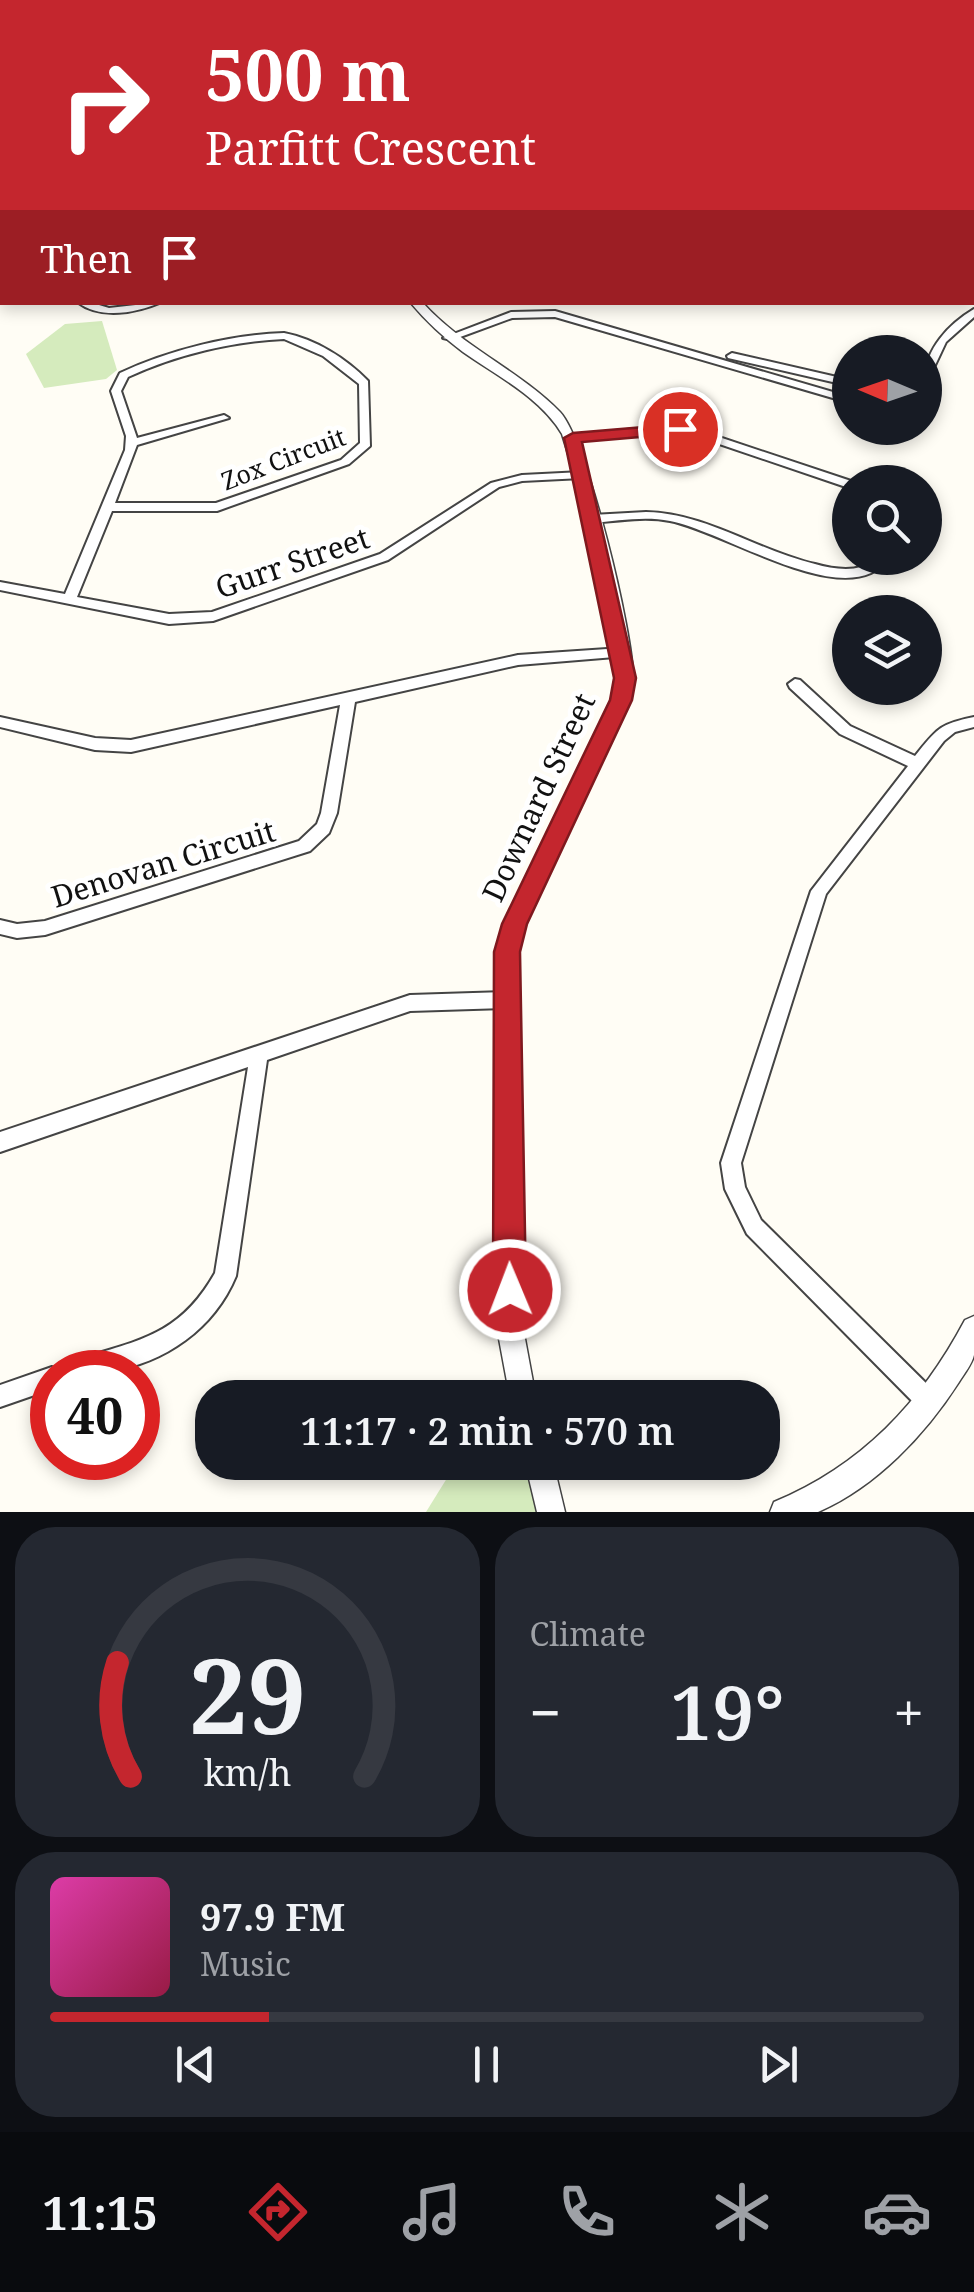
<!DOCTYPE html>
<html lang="en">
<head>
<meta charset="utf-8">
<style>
  body { margin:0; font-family:"Noto Serif",serif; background:#242831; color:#f1f3f6; height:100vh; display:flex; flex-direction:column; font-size:38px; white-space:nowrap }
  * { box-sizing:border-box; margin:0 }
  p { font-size:32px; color:#9ea1a6 }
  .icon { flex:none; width:55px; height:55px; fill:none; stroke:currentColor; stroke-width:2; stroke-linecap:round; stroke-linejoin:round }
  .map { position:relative; height:1512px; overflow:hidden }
  .details { display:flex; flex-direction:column; gap:15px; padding:15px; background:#0d0f14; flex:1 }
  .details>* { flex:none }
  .hud { position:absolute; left:0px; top:0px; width:975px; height:305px; box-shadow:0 5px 15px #0003; background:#c4262e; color:#fff; overflow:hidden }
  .needle { width:65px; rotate:272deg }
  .tools { position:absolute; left:832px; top:335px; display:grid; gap:20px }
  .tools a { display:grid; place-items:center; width:110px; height:110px; border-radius:50%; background:#171b24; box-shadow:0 5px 15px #0003; font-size:50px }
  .speed { position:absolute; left:30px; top:1350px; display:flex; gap:20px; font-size:50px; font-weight:700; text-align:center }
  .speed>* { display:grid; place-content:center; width:130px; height:130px; border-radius:50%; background:#171b24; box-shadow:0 5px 15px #0003; line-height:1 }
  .speed .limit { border:15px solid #d22; background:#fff; color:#111 }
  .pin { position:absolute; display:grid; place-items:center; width:85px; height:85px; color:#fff; margin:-42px; border:5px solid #fff; border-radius:50%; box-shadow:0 2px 10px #0007 }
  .me { position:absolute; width:110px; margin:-55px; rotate:359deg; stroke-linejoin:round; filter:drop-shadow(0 0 8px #0008) }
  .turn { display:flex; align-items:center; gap:35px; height:210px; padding:0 40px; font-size:45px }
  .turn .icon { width:130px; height:130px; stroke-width:2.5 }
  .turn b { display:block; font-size:70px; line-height:85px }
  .then { display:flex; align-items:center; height:95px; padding:0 40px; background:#0003; gap:20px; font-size:38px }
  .big { font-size:75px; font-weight:600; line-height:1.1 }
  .details .widget { flex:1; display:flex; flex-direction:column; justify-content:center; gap:15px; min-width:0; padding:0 35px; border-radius:40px; background:#242831 }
  .details .dial { align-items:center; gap:0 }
  .dial svg { height:260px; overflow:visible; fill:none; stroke:#363941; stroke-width:7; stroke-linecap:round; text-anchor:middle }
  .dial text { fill:#f1f3f6; stroke:none }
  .song { display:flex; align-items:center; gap:30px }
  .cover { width:120px; height:120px; border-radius:15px; background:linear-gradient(135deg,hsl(320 70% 55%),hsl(340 70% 35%)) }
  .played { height:10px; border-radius:5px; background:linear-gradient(90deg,#c4262e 25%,#363941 25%) }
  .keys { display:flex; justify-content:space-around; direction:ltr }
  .heat { display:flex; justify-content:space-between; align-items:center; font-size:55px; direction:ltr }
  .details .tiles { flex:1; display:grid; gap:15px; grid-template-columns:1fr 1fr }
  .widget:last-child { grid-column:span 2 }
  .trip { position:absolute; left:195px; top:1380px; width:585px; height:100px; border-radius:40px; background:#171b24; box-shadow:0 5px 15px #0003; font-weight:600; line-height:100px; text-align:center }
  .dock { display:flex; height:160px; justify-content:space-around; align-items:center; background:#090b0e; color:#9ea1a6 }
  .dock .icon { width:70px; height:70px }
  .dock .active { color:#c4262e }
  .dock b { font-size:45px; color:#f1f3f6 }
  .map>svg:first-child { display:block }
</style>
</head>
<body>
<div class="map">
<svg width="974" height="1512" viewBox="0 0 974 1512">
  <rect width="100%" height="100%" fill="#fffdf5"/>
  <g fill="#d5ebbd">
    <path d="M 102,321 L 117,370 L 106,379 L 44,388 L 26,354 L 65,324 Z"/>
    <path d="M 457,1462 L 525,1463 L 540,1512 L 426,1512 Z"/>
  </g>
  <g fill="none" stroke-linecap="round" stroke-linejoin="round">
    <path stroke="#3f96cf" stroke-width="2.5" d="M 35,2 L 48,0"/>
    <g stroke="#444" stroke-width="4">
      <g id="minor">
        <path d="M 414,0 L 422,0 L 424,2 L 417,2 Z"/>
        <path d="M 490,0 L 496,0 L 498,2 L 492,2 Z"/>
        <path d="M 567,0 L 632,0 L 635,2 L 564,2 Z"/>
        <path d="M 754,0 L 760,0 L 762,2 L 756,2 Z"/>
        <path d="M 884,0 L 890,0 L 892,2 L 886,2 Z"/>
        <path d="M 946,0 L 954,0 L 956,2 L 949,2 Z"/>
        <path d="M 972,16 L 974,17 L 974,22 L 972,21 Z"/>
        <path d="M 972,32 L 974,32 L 972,44 Z"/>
        <rect x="972" y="68" width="2" height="4"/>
        <rect x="0" y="87" width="2" height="4"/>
        <rect x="0" y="137" width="2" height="7"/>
        <rect x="0" y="173" width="2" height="4"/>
        <rect x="972" y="242" width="2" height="6"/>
        <path d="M 77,302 L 89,302 L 109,308 L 162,302 C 136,313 101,320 77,302 Z"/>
        <path d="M 974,309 L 974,317 L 946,342 L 930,376 L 925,379 C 925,349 949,324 974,309 Z"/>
        <path d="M 555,311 L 850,397 L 850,403 L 555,317 L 512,318 L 452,340 L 443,338 L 511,312 Z"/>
        <path d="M 284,333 C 315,339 346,358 368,381 L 370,446 L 349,464 L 217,511 L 112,511 L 77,597 L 169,614 L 212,612 L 380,554 L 491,483 L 522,475 L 582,472 L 588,475 L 582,478 L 522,481 L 499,487 L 388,560 L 213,621 L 169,624 L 0,590 L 0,582 L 65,594 L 125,450 L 126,436 L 111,391 L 120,373 C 169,350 230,335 284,333 ZM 284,339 L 323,356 L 359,384 L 360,443 L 341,460 L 216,503 L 115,503 L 137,445 L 229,418 L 224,415 L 137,438 L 121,391 L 128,377 C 175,355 233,341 284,339 Z"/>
        <path d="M 732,353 L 850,380 L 850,386 L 728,358 L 727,356 Z"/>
        <path d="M 668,426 L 695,429 L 854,482 L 850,482 L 850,489 L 846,487 L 690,434 L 668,432 L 573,441 L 567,438 L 573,435 Z"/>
        <path d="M 646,512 C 706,513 758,551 815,564 C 829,568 847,571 861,567 C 874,562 872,557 888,558 C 884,563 877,570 871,573 C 820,596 721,531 670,521 C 644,516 618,521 592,523 L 586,519 L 592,515 Z"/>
        <path d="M 622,648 L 629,653 L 627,656 L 518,665 L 355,702 L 337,813 L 329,833 L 310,851 L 45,935 L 17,938 L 0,934 L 0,920 L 17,924 L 45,921 L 299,841 L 317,824 L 321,813 L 340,705 L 131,752 L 95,750 L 0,727 L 0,717 L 95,738 L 131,740 L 518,655 Z"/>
        <path d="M 795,679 L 800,680 L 850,726 L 915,756 C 937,729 939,724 974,717 L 974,727 L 955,732 L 944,741 L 826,894 L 741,1163 L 745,1187 L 761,1220 L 937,1394 L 940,1402 L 937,1410 L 929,1413 L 921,1410 L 747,1234 L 725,1189 L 721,1163 L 811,891 L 908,766 L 840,734 L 790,688 L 788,684 Z"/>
        <path d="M 505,992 L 511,994 L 514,1000 L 511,1006 L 505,1008 L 410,1011 L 267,1060 L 236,1276 C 214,1329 165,1363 108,1372 C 91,1375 70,1372 52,1372 L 52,1389 L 0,1407 L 0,1385 L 52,1367 L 60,1371 L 63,1364 L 71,1361 C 136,1341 179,1337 215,1273 L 248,1067 L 0,1152 L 0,1132 L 410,995 Z"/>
      </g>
    </g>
    <g stroke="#444" stroke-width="3">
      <g id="tertiary">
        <rect x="0" y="62" width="2" height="4"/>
        <rect x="0" y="250" width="2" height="9"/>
        <path d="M 410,302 L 422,302 C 462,347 519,370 560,412 C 587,440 634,636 633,678 C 633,685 631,694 629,701 L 525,924 L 517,952 L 523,1328 L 536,1398 L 510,1398 L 497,1328 L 497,952 L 505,924 L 613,701 L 617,678 L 601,584 L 582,499 L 562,434 C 540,397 497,376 463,352 C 443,337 426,321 410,302 Z"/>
        <path d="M 974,1316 C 974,1328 974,1343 974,1355 C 972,1364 964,1374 959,1382 C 925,1435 876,1487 818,1512 L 770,1512 L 774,1502 C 861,1466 921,1403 965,1320 Z"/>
        <path d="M 525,1462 L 553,1462 L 565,1512 L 537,1512 Z"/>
      </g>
    </g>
    <use href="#minor" fill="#fff" fill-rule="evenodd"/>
    <use href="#tertiary" fill="#fff" fill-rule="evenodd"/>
  </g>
  <path fill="#c4262e" stroke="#7f191e" stroke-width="2.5" d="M 680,424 L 688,429 L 686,433 L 582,442 L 636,678 L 632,700 L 527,924 L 520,952 L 526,1290 L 521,1302 L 510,1306 L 498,1302 L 493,1290 L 494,952 L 502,924 L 610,700 L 614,678 L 564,438 L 573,433 Z"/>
  <g text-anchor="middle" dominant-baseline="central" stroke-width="10" stroke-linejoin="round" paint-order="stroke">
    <g font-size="25" fill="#111" stroke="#fff">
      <text transform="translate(283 458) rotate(-21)">Zox Circuit</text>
    </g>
    <g font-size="30" fill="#111" stroke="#fff">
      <text transform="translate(292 562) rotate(-19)">Gurr Street</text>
      <text transform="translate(538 797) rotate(-65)">Downard Street</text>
      <text transform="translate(163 863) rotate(-17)">Denovan Circuit</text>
    </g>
  </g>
</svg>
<div class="tools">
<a><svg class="needle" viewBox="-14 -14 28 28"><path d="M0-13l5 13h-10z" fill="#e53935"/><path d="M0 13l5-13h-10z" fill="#9ea1a6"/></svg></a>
<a><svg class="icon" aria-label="search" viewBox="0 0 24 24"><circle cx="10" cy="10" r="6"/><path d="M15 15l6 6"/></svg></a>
<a><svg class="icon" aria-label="layers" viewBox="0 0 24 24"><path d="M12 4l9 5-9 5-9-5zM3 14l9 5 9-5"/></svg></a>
</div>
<div class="speed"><div class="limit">40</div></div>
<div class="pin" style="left:680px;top:429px;background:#d93025"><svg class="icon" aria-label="arrive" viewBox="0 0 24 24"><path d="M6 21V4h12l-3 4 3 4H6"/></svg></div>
<svg class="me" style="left:510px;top:1290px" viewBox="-20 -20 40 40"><circle r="17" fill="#c4262e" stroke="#fff" stroke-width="3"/><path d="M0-11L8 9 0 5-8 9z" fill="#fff"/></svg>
<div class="trip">11:17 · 2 min · 570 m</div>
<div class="hud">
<div class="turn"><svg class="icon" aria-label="right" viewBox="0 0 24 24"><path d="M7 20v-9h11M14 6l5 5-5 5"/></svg><div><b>500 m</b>Parfitt Crescent</div></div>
<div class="then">Then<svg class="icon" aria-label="arrive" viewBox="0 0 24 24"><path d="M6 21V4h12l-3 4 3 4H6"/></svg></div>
</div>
</div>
<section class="details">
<div class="tiles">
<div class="widget dial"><svg viewBox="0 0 100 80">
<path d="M14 69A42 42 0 1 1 86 69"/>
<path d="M14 69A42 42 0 0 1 10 34" stroke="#c4262e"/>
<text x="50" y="56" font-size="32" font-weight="700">29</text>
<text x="50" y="72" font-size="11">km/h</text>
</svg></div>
<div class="widget"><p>Climate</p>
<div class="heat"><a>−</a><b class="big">19°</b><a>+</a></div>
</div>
<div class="widget">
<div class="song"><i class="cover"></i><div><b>97.9 FM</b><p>Music</p></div></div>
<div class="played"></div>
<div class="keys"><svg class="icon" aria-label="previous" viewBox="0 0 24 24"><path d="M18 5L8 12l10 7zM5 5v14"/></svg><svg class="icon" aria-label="pause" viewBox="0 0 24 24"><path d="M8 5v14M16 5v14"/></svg><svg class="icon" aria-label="next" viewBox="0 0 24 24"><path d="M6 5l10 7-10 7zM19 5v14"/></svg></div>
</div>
</div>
</section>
<nav class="dock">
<b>11:15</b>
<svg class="icon active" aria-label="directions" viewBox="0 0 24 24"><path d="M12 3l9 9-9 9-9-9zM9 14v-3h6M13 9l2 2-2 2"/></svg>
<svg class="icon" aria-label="music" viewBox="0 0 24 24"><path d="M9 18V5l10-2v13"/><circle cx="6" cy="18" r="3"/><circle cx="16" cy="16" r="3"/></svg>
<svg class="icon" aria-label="phone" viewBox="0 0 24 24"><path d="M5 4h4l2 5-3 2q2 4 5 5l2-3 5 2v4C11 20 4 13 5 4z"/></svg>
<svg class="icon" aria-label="climate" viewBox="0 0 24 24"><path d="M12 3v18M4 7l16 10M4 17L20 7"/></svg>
<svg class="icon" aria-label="car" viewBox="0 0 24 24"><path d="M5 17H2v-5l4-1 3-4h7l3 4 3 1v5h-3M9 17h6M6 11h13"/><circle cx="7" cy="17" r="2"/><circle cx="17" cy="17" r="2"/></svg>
</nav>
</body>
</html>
